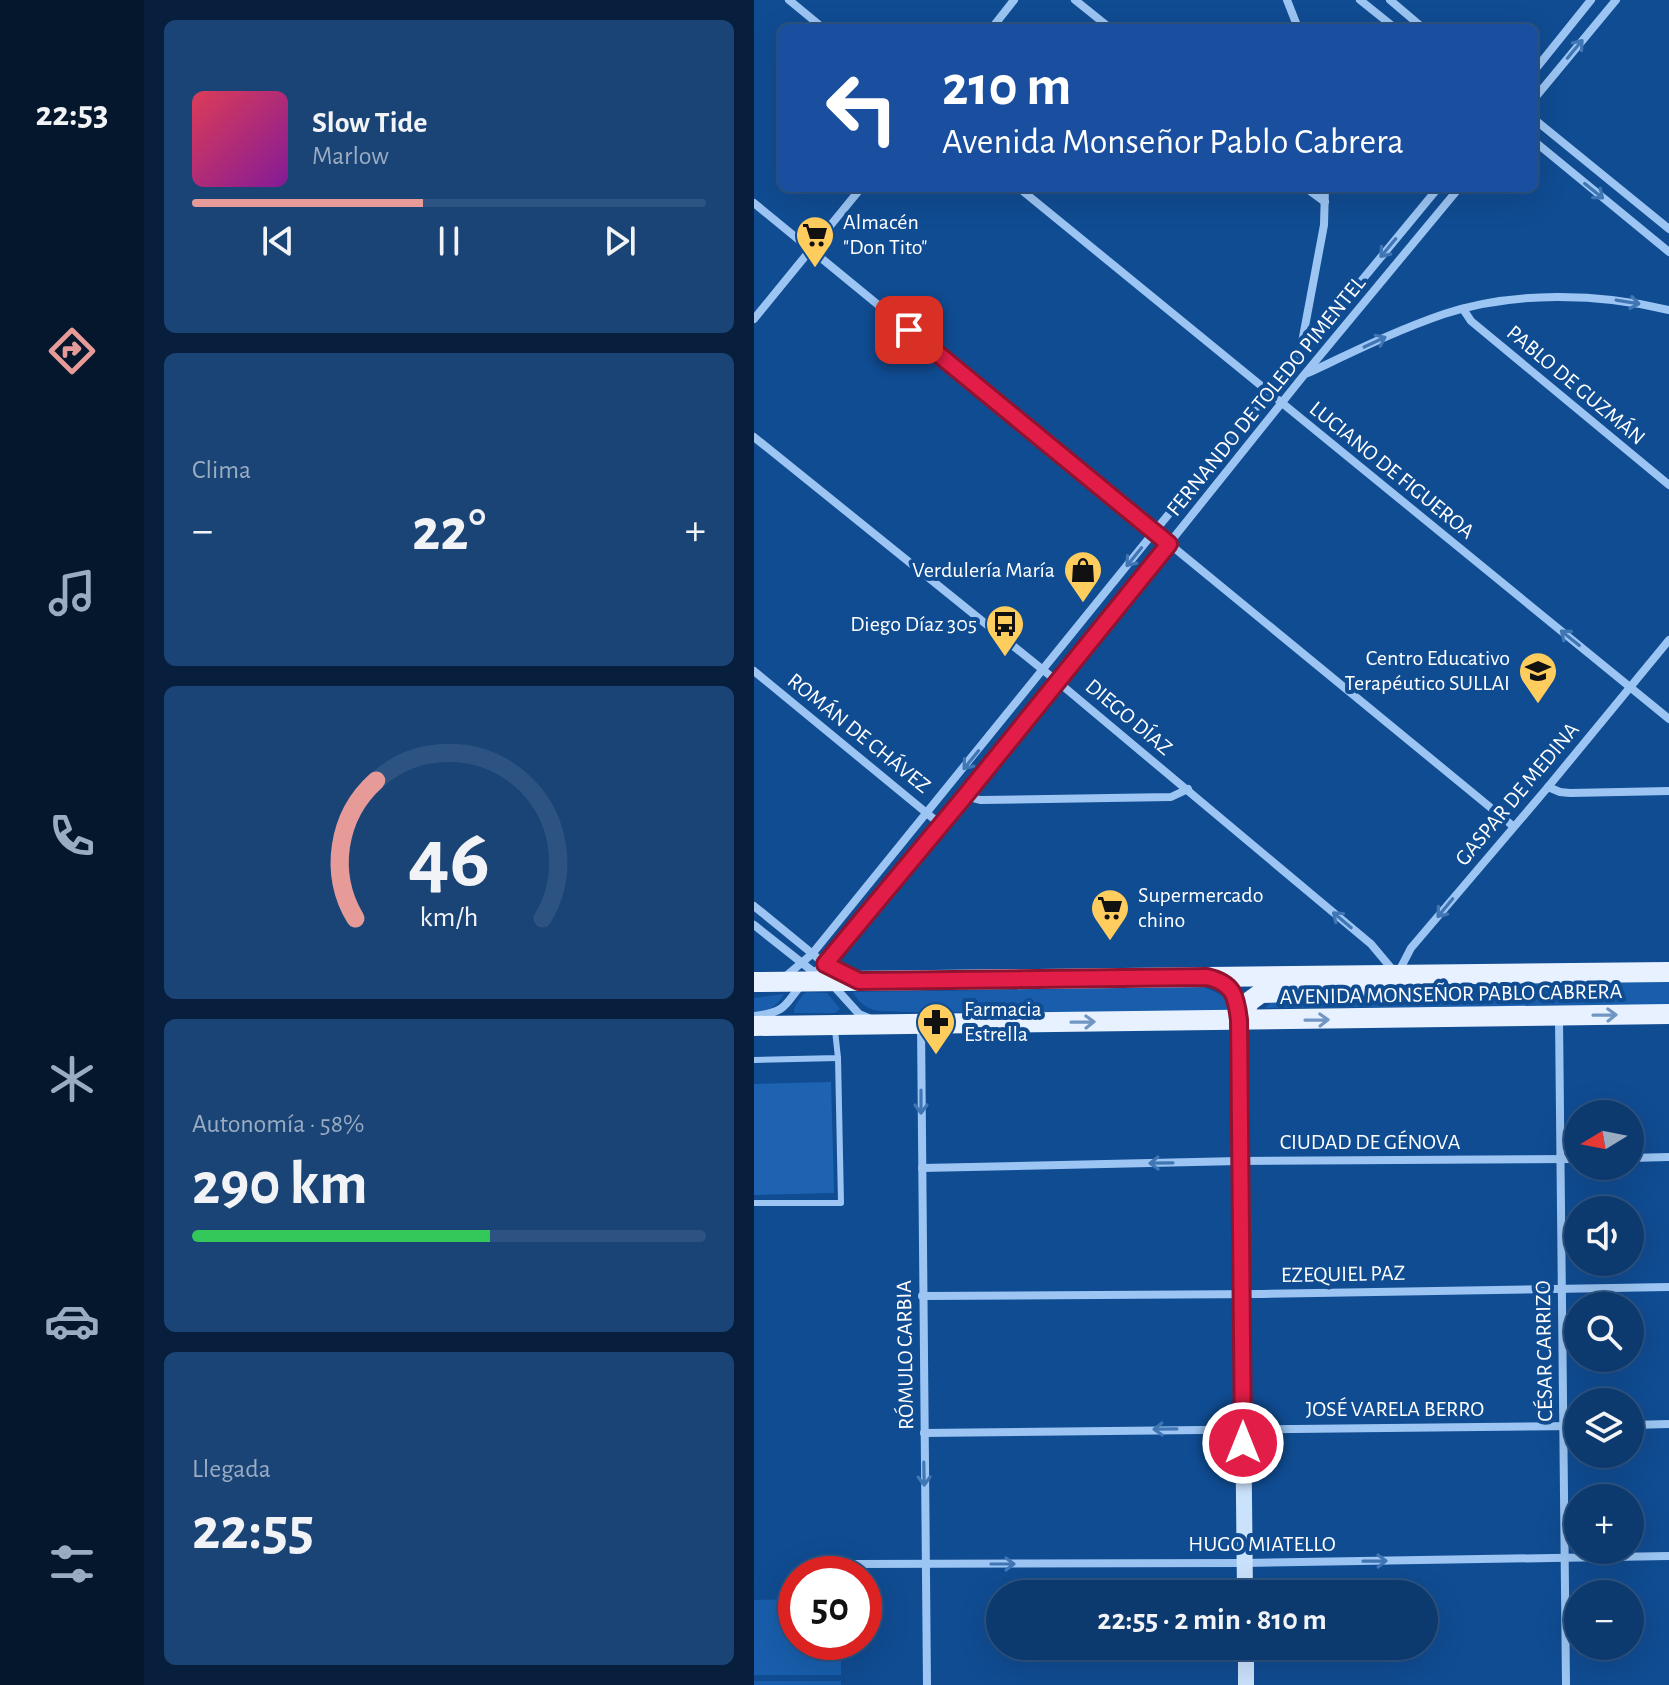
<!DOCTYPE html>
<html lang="es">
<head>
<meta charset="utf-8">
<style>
  body { margin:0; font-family:"Alegreya Sans",sans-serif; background:#1a4476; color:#f1f3f6; height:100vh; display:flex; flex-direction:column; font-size:30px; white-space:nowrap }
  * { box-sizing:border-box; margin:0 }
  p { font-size:26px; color:#9aacc2 }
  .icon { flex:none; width:44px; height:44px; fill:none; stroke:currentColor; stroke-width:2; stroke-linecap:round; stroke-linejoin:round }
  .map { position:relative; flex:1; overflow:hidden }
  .panel { display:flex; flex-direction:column; gap:20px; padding:20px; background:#071f3c; width:610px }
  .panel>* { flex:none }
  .top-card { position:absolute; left:24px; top:24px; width:760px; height:168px; border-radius:12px; box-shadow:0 8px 32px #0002,0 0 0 2px #2c5381; background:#1a4fa0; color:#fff; overflow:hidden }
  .needle { width:52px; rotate:260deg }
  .buttons { position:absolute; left:810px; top:1100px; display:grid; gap:16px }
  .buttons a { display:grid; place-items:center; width:80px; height:80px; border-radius:50%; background:#0c396e; box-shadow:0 8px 32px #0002,0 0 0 2px #2c5381; font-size:40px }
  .speed { position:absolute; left:24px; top:1556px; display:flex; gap:16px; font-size:40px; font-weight:700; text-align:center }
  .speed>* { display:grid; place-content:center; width:104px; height:104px; border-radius:50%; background:#0c396e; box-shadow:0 8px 32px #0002,0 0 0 2px #2c5381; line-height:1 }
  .speed .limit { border:12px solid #d22; background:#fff; color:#111 }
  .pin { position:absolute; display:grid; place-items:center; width:68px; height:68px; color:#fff; margin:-34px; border-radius:16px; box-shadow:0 4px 12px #0006 }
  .me { position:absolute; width:88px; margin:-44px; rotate:0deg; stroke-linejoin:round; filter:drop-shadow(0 0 6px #0008) }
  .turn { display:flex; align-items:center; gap:28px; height:168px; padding:0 32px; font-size:36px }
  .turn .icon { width:104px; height:104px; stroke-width:2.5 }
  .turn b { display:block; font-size:56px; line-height:68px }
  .big { font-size:60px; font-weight:700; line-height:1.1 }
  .panel .card { flex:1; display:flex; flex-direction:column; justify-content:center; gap:12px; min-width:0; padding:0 28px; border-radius:12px; background:#1a4476 }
  .panel .dial { align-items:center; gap:0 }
  .dial svg { height:208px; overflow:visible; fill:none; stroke:#2c5381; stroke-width:7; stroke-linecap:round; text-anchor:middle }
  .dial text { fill:#f1f3f6; stroke:none }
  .song { display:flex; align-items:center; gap:24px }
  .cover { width:96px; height:96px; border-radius:12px; background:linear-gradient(135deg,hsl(350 70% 55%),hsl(290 70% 35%)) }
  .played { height:8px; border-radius:4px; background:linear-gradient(90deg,#e69b98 45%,#2c5381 45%) }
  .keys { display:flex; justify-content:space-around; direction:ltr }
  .heat { display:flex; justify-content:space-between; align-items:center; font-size:44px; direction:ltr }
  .charge { height:12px; border-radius:6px; background:linear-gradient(90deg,#34c759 58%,#2c5381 0) }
  .trip { position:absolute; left:232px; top:1580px; width:452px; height:80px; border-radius:40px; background:#0c396e; box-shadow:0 8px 32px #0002,0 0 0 2px #2c5381; font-weight:700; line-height:80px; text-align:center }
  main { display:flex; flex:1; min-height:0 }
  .menu { display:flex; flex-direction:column; width:144px; justify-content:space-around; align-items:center; background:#05172c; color:#9aacc2 }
  .menu .icon { width:56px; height:56px }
  .menu .current { color:#e69b98 }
  .menu b { font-size:36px; color:#f1f3f6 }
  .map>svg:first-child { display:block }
</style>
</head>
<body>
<main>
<nav class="menu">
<b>22:53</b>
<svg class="icon current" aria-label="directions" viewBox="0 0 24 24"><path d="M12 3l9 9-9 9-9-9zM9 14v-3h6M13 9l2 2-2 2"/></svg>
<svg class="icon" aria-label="music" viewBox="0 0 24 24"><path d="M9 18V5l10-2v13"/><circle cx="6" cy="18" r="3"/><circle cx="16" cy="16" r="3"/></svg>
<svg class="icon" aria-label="phone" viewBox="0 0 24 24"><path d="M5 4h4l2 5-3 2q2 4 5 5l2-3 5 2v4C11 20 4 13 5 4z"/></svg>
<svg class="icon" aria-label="climate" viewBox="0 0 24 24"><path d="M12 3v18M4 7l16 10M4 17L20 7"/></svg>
<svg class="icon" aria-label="car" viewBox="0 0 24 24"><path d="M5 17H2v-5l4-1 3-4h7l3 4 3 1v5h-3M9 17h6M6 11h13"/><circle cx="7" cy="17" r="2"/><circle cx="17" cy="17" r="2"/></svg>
<svg class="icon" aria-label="filters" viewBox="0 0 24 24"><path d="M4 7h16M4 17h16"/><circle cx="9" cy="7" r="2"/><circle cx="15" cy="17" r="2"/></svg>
</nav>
<section class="panel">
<div class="card">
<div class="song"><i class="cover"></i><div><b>Slow Tide</b><p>Marlow</p></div></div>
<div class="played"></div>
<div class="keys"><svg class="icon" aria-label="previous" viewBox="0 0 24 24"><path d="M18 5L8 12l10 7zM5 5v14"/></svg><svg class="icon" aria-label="pause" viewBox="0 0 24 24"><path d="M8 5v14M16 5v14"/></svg><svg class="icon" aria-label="next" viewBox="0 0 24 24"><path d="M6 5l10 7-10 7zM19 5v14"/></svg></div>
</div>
<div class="card"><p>Clima</p>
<div class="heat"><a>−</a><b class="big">22°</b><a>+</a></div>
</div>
<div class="card dial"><svg viewBox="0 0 100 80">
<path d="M14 69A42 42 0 1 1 86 69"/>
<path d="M14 69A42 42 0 0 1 22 16" stroke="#e69b98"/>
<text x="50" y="56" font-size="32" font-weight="700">46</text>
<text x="50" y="72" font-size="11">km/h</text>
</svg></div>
<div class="card"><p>Autonomía · 58%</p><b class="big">290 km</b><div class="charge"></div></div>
<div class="card"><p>Llegada</p><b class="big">22:55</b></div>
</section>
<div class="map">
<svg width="915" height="1685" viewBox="0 0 915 1685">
  <rect width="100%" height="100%" fill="#104c92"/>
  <g fill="#185eac">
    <path d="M 915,981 L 915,1005 L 511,1008 L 521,999 L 605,997 L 661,985 Z"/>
    <path d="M 449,987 C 462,992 471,995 477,1008 L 475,1013 L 150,1012 C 127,1010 112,1015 99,992 Z"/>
    <path d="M 53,992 L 73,993 L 86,1009 L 81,1013 L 40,1013 C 39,1007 47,995 53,992 Z"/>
    <path d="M 30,994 C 23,1007 14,1011 0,1012 L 0,998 Z"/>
    <path d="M 42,1599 L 42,1642 L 87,1642 L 87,1675 L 0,1675 L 0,1600 Z"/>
    <rect x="0" y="1681" width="87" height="4"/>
  </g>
  <path fill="#1e63b1" d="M 77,1082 L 80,1193 L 0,1195 L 0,1084 Z"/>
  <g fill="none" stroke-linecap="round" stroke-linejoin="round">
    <g stroke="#9cc5f3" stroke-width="6">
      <path d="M 0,1060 L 84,1058 L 81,1030"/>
      <path d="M 0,1203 L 87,1203 L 84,1058"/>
    </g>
    <g stroke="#9cc5f3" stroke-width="8">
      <path d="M 35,0 L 69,28"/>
      <path d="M 321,0 L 356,28"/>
      <path d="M 533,0 L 544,28"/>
      <path d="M 606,0 L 641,28"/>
      <path d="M 636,0 L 669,28"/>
      <path d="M 238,28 L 260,0"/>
      <path d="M 780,71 L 837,0"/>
      <path d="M 780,99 L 862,0"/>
      <path d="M 780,119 L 915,229"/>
      <path d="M 780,141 L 915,252"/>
      <path d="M 265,188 L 915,719"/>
      <path d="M 552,188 L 571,202"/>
      <path d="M 0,203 L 759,826"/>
      <path d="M 709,309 L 717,321 L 915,485"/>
      <path d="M 0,319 L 107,188"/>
      <path d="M 546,353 L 570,225 L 571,188"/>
      <path d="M 554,373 C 599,352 643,330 690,314 C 759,291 845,293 915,310"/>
      <path d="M 0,437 L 304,682 L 617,944 L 643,975 L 657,948 L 794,787 L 915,640"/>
      <path d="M 0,671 L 186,824"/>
      <path d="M 794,787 L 806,792 L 816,793 L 915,791"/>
      <path d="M 211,796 L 226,800 L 417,797 L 434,789"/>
      <path d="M 0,906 L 71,964 L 92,974"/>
      <path d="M 0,925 L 62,974"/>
      <path d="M 32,976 L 58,954 L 400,532 L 684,188"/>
      <path d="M 77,983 L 105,1014 L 117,1019"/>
      <path d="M 0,1016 C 36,1012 30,1003 51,981 C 57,974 65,969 71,964 L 304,682 L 550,375 L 705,188"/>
      <path d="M 805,1018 L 812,1685"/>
      <path d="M 167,1025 L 173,1685"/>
      <path d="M 876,1158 L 915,1157"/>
      <path d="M 168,1168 L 485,1161 L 824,1159"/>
      <path d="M 168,1296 L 508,1294 L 915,1287"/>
      <path d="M 876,1425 L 915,1424"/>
      <path d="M 170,1433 L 824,1426"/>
      <path d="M 102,1564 L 491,1563 L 915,1556"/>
    </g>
    <g stroke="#cbe2fd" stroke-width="16">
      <path d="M 485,1020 L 491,1594"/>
      <path d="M 492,1646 L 492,1685"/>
    </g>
    <g stroke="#e8f1ff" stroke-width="20">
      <path d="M 0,982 L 915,972"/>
      <path d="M 485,1020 L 496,1001 L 507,993 L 603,990 L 629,980"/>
      <path d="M 0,1026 L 915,1014"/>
    </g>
  </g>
  <defs><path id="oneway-shaft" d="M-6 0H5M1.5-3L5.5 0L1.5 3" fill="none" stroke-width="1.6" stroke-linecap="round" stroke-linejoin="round" transform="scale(2)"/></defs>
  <g stroke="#4176b4">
    <use href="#oneway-shaft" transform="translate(821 49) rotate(-50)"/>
    <use href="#oneway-shaft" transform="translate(840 191) rotate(39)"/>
    <use href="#oneway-shaft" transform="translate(634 248) rotate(130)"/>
    <use href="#oneway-shaft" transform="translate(874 302) rotate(9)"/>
    <use href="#oneway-shaft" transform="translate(621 342) rotate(-25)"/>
    <use href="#oneway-shaft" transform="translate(380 557) rotate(129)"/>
    <use href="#oneway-shaft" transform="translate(816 638) rotate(-141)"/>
    <use href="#oneway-shaft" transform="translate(217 760) rotate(129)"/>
    <use href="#oneway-shaft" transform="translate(691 908) rotate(130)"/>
    <use href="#oneway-shaft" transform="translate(588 920) rotate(-140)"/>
    <use href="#oneway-shaft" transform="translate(167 1102) rotate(90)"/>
    <use href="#oneway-shaft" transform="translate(407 1163) rotate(179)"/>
    <use href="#oneway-shaft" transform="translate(411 1429) rotate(179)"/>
    <use href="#oneway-shaft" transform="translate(170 1474) rotate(89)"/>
    <use href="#oneway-shaft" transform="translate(621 1561) rotate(-1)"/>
    <use href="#oneway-shaft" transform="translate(249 1564)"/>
  </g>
  <g stroke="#7196c3">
    <use href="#oneway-shaft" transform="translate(851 1015) rotate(-1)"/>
    <use href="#oneway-shaft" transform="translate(563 1020) rotate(-1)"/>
    <use href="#oneway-shaft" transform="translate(329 1022) rotate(-1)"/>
  </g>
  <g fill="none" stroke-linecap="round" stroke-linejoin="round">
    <g stroke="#92132f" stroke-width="20">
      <path id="route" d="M 155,330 L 415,544 L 211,796 L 71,964 L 105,981 L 453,977 C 479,983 482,995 485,1020 L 489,1443"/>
    </g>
    <use href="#route" stroke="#e11d48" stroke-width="14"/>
  </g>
  <defs>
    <g id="supermarket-pin" transform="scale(2)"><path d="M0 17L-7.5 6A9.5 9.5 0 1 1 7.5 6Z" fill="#ffcd5e" stroke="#104c92"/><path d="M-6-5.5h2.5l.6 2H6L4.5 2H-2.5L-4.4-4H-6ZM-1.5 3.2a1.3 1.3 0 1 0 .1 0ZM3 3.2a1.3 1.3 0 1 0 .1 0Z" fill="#111"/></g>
    <g id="shop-pin" transform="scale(2)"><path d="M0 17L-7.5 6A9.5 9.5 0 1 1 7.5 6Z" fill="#ffcd5e" stroke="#104c92"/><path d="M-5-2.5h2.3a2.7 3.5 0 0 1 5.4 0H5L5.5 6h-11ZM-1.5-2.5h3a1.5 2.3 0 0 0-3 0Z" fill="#111"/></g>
    <g id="bus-pin" transform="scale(2)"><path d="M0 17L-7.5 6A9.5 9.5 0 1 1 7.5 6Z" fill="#ffcd5e" stroke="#104c92"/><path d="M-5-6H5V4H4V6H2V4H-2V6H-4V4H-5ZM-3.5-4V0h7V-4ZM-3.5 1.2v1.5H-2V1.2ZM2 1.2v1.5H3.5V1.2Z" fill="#111"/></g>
    <g id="school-pin" transform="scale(2)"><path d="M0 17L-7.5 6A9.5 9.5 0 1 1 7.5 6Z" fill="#ffcd5e" stroke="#104c92"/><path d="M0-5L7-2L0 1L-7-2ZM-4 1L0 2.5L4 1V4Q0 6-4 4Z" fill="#111"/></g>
    <g id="pharmacy-pin" transform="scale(2)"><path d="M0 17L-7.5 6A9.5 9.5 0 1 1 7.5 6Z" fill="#ffcd5e" stroke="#104c92"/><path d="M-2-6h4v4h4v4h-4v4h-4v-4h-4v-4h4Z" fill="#111"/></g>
  </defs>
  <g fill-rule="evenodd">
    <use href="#supermarket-pin" x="61" y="235"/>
    <use href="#shop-pin" x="329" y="570"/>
    <use href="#bus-pin" x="251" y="624"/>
    <use href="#school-pin" x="784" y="671"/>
    <use href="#supermarket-pin" x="356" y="908"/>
    <use href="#pharmacy-pin" x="182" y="1022"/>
  </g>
  <g text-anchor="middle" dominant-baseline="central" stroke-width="8" stroke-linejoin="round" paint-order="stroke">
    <g font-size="22" fill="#fff" stroke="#104c92" text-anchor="start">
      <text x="89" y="222">Almacén<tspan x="89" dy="25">"Don Tito"</tspan></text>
      <text x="301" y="570" text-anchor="end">Verdulería María</text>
      <text x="223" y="624" text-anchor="end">Diego Díaz 305</text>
      <text x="756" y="658" text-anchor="end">Centro Educativo<tspan x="756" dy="25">Terapéutico SULLAI</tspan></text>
      <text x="384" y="895">Supermercado<tspan x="384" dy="25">chino</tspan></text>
      <text x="210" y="1009">Farmacia<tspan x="210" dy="25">Estrella</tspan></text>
    </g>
    <g font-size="22" fill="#fff" stroke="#104c92">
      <text transform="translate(822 385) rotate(40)">PABLO DE GUZMÁN</text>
      <text transform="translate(512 396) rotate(-51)">FERNANDO DE TOLEDO PIMENTEL</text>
      <text transform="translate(638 470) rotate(39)">LUCIANO DE FIGUEROA</text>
      <text transform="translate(375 717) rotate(40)">DIEGO DÍAZ</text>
      <text transform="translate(105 733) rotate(39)">ROMÁN DE CHÁVEZ</text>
      <text transform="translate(763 794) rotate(-50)">GASPAR DE MEDINA</text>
      <text transform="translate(697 994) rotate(-1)">AVENIDA MONSEÑOR PABLO CABRERA</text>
      <text x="616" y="1142">CIUDAD DE GÉNOVA</text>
      <text transform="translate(589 1274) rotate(-1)">EZEQUIEL PAZ</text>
      <text transform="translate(790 1351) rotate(-91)">CÉSAR CARRIZO</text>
      <text transform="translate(151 1355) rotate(-91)">RÓMULO CARBIA</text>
      <text x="641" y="1409">JOSÉ VARELA BERRO</text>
      <text x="508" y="1544">HUGO MIATELLO</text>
    </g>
  </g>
</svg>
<div class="buttons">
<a><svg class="needle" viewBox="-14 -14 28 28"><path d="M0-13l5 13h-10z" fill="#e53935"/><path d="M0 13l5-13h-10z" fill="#9aacc2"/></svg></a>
<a><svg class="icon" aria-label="sound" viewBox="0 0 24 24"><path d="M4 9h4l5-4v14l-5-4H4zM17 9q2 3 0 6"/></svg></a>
<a><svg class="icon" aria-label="search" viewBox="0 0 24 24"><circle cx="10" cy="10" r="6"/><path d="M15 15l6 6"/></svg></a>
<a><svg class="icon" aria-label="layers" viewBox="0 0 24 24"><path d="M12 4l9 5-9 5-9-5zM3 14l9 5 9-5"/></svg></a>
<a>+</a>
<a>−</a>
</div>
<div class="speed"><div class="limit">50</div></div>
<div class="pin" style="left:155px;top:330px;background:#d93025"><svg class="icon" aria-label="arrive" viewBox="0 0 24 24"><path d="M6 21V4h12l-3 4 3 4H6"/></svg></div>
<svg class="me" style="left:489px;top:1443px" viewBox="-20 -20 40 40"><circle r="17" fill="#e11d48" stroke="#fff" stroke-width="3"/><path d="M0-11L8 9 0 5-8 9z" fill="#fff"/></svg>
<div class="trip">22:55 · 2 min · 810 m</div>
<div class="top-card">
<div class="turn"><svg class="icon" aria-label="left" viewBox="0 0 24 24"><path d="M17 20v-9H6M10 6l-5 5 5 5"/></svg><div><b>210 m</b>Avenida Monseñor Pablo Cabrera</div></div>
</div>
</div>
</main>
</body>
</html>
